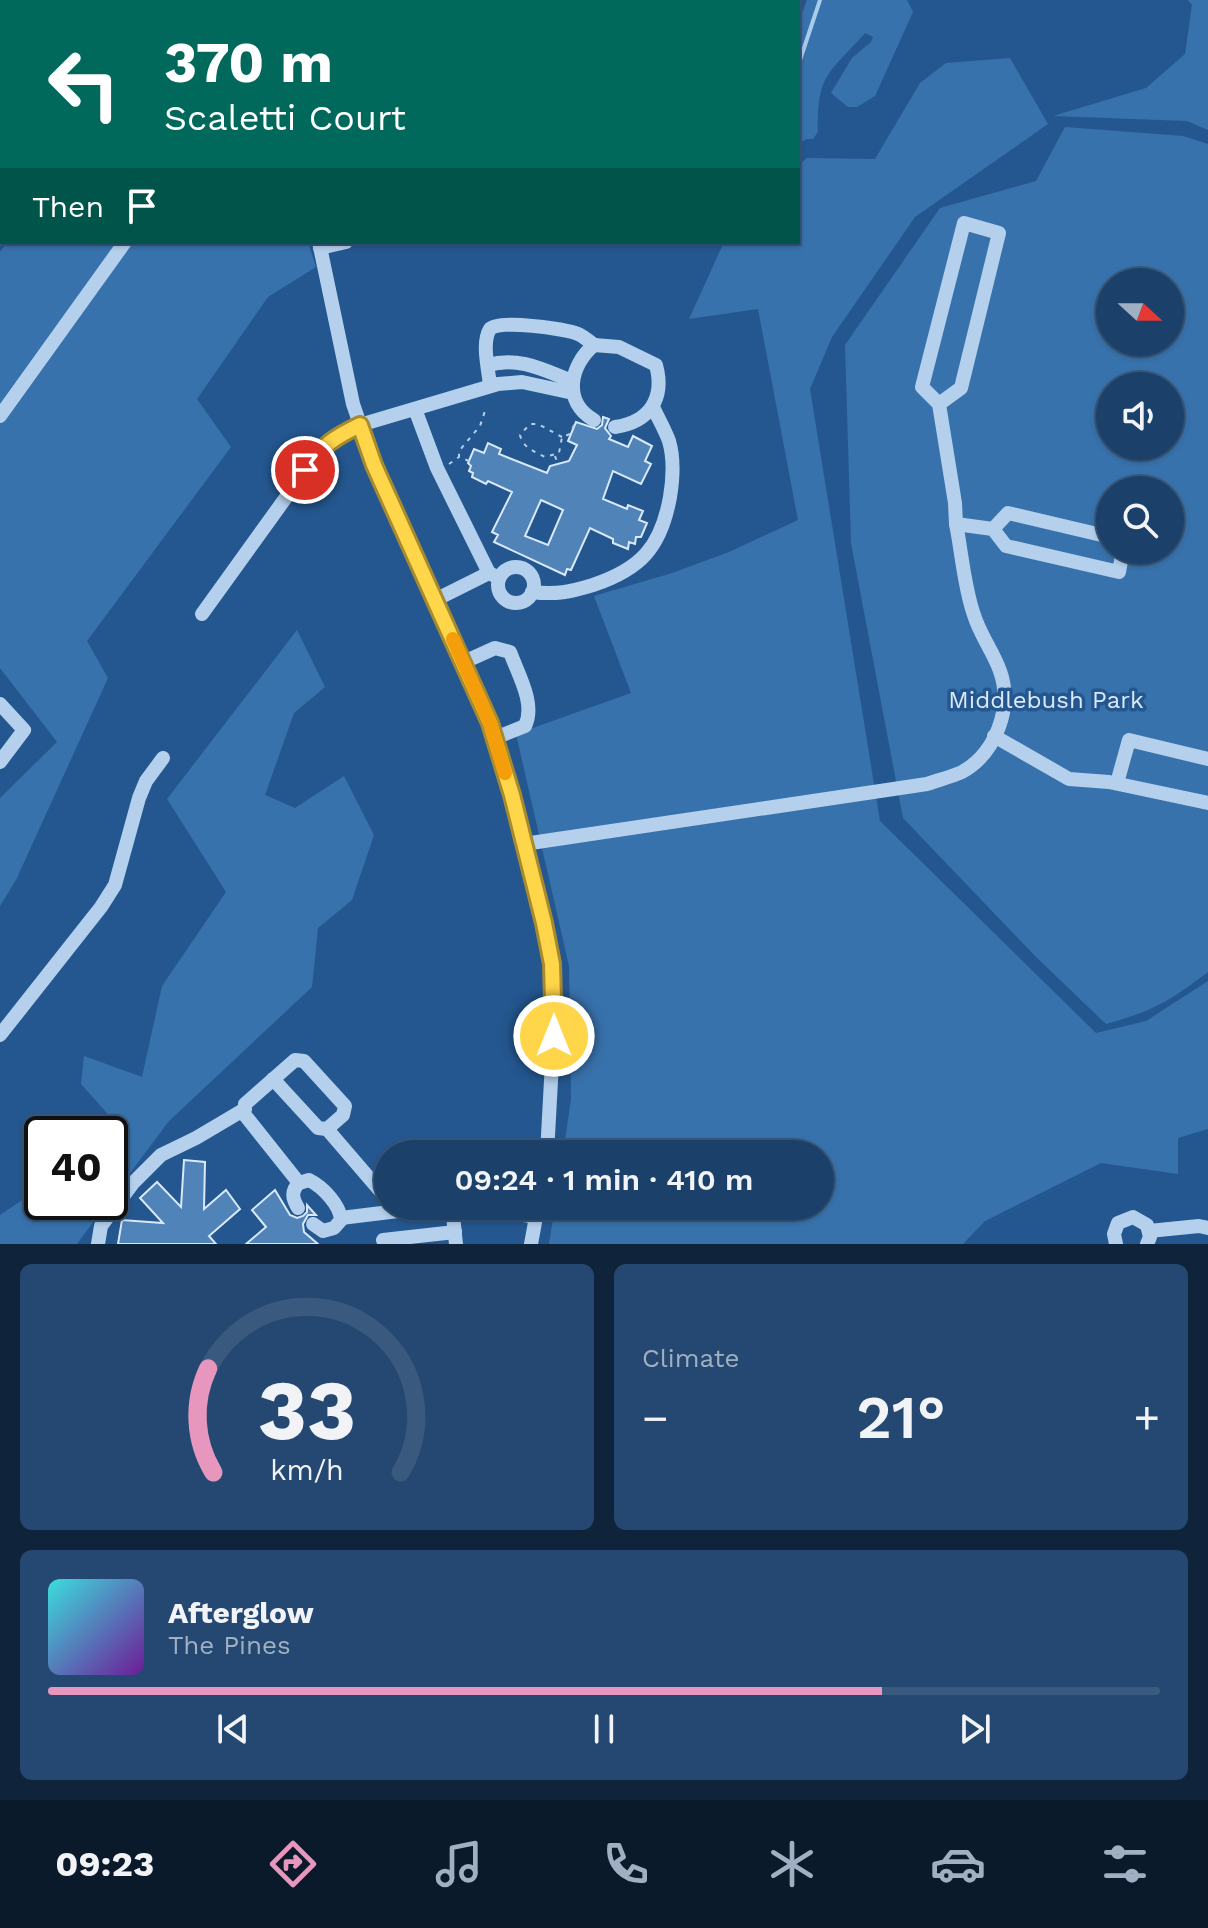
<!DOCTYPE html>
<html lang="en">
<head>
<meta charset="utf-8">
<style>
  body { margin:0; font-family:"Work Sans",sans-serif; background:#244871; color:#f1f3f6; height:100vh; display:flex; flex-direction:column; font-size:30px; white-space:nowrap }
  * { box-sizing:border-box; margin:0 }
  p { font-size:26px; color:#a0afc1 }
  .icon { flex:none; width:44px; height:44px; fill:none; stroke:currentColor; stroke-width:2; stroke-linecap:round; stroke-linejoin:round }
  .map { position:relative; height:1244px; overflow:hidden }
  .sheet { display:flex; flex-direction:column; gap:20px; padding:20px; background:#0f243b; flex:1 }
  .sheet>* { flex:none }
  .hud { position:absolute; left:0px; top:0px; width:800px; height:244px; box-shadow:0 2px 6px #0004,0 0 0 2px #395a7e; background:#00695c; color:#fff; overflow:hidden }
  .needle { width:52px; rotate:111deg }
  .buttons { position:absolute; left:1096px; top:268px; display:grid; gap:16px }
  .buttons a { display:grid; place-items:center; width:88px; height:88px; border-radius:50%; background:#1b416b; box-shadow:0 2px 6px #0004,0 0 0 2px #395a7e; font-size:40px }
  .speed { position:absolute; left:24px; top:1116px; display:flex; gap:16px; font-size:40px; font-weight:700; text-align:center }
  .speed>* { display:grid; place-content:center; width:104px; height:104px; border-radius:50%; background:#1b416b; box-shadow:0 2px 6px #0004,0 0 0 2px #395a7e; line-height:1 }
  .speed .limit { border:4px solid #111; border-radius:12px; background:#fff; color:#111 }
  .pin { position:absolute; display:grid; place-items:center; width:68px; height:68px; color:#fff; margin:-34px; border:4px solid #fff; border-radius:50%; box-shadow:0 2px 8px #0007 }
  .me { position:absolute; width:88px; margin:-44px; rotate:0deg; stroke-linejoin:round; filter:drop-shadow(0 0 6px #0008) }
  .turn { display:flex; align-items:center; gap:28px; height:168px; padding:0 32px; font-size:36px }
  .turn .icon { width:104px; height:104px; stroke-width:2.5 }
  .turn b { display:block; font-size:56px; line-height:68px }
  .then { display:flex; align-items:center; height:76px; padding:0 32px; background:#0003; gap:16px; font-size:30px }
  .big { font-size:60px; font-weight:600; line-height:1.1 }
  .sheet .tile { flex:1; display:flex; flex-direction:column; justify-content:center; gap:12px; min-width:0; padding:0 28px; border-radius:12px; background:#244871 }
  .sheet .dial { align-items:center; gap:0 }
  .dial svg { height:208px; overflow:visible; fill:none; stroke:#395a7e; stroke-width:7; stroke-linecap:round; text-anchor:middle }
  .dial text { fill:#f1f3f6; stroke:none }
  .song { display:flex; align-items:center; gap:24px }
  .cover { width:96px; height:96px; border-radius:12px; background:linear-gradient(135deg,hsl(180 70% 55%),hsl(280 70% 35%)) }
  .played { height:8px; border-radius:4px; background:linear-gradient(90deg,#e797bd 75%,#395a7e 75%) }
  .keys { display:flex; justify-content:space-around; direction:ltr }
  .heat { display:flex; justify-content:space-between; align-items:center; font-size:44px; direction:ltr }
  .sheet .tiles { flex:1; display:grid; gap:20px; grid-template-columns:1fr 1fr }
  .tile:last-child { grid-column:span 2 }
  .trip { position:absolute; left:374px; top:1140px; width:460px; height:80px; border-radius:40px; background:#1b416b; box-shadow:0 2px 6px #0004,0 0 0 2px #395a7e; font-weight:600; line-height:80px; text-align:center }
  .menu { display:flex; height:128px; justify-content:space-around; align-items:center; background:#0b1a2b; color:#a0afc1 }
  .menu .icon { width:56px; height:56px }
  .menu .current { color:#e797bd }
  .menu b { font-size:36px; color:#f1f3f6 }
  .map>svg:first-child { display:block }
</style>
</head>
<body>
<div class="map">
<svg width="1208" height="1244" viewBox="0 0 1208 1244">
  <rect width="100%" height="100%" fill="#24578f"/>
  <g fill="#3872ac" fill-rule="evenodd">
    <path d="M 807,0 L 907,0 L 913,12 L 875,96 L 857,107 L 848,107 L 831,93 L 852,58 L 871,42 L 873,37 L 865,33 C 829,74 817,73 818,132 L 813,139 L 807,139 L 798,144 L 798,23 Z"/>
    <path d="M 1188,0 L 1208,0 L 1208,130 L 1187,121 L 1053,116 L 1146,88 L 1185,54 L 1192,5 Z"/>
    <path d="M 1010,58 L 1048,124 L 915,217 L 832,337 L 810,389 L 880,821 L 1096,1033 L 1146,1021 L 1208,981 L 1208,1129 L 1178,1138 L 1178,1174 L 1101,1163 L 985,1221 L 963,1244 L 549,1244 L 555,1206 L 820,1206 L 820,1154 L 563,1154 L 571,1099 L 569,966 L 516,734 L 631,693 L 594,596 L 672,573 L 729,552 L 798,520 L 758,309 L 689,319 L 724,242 L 798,242 L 798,165 L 807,158 L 875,159 L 920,83 L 946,63 Z"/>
    <path d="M 1065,127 L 1183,136 L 1208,144 L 1208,972 C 1170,1001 1153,1011 1106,1024 L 1036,957 L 903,818 L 851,543 L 845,345 L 940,208 L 1036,181 ZM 1110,282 L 1170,282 L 1170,342 L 1110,342 ZM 1110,386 L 1170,386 L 1170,446 L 1110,446 ZM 1110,490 L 1170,490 L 1170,550 L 1110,550 Z"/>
    <path d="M 7,242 L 308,242 L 316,267 L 268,297 L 197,399 L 231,447 L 87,641 L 108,678 L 16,880 L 0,906 L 0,798 L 57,742 L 0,668 L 0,252 Z"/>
    <path d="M 297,630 L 325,687 L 294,713 L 265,795 L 295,808 L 344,776 L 374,835 L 352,900 L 318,928 L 312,987 L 169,1121 L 110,1200 L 110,1134 L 63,1134 L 113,1120 L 81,1084 L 84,1056 L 142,1077 L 162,986 L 226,892 L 167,799 Z"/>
    <path d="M 42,1175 L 42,1202 L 108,1202 L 77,1244 L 0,1244 L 0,1215 L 33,1193 Z"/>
  </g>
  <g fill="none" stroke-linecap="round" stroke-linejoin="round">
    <path stroke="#a8cbed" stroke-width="4" d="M 798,66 L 820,0"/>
  </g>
  <g fill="#5083b8" stroke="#d9e9f9" stroke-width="2" fill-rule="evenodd">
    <path d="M 603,417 L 609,419 L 605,428 L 611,436 L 609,439 L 628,447 L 633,436 L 652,446 L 645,461 L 651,464 L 641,484 L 613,471 L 603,499 L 627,509 L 628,505 L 643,511 L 639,520 L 647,523 L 641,537 L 636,537 L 635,544 L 629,542 L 628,549 L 613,543 L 613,539 L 590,528 L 571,570 L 567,569 L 565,575 L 494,542 L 498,535 L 492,532 L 512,492 L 488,481 L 486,484 L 472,477 L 473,473 L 469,471 L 471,466 L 468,463 L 474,449 L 484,453 L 488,443 L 501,449 L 499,454 L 547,473 L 550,466 L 569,461 L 577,445 L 568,441 L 576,422 L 597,429 L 602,425 ZM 541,500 L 563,510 L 548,545 L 525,536 Z"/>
    <path d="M 184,1160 L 205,1162 L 204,1209 L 226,1190 L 240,1209 L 209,1236 L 216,1244 L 118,1244 L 122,1220 L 163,1223 L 140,1198 L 157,1182 L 181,1207 Z"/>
    <path d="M 275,1190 L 290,1215 L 297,1218 L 303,1216 L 307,1212 L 307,1205 L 316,1215 L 308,1215 L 303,1224 L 304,1232 L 318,1244 L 246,1244 L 266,1227 L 252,1210 Z"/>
  </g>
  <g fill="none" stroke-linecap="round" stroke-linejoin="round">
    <g stroke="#b4d0ec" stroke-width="2" stroke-dasharray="4 6" stroke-linecap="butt">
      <path d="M 433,0 L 435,2"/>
      <path d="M 568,0 L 569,2"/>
      <path d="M 661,0 L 662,2"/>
      <path d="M 313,2 L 314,0"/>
      <path d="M 506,2 L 509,0"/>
      <path d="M 562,437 L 538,424 L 530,424 L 520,435 C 523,448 534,451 545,457 L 559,453 L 562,437 L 570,434 L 575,423"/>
      <path d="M 555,456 L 558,464"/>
      <path d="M 469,461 L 459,457 L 459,451 L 480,426 L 486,408"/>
      <path d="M 449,464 L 459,457"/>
    </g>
    <g stroke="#b4d0ec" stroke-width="14">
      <path d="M 130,0 L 132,2"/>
      <path d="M 210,0 L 211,2"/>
      <path d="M 458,0 L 471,0"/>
      <path d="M 13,2 L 15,0"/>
      <path d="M 74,2 L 75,0"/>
      <path d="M 160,2 L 162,0"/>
      <path d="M 342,2 L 343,0"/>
      <path d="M 713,2 L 716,0"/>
      <path d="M 752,2 L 753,0"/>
      <path d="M 0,21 L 2,18"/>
      <path d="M 0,105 L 2,103"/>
      <path d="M 0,120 L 2,121"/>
      <path d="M 0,205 L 2,202"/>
      <path d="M 319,242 L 353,404 L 374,465 L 490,723 L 512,795 L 544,923 L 552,964 L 555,1007 L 547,1154"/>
      <path d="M 320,248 L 346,242"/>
      <path d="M 488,365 C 519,356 544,370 572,381"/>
      <path d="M 490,386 C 489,371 481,343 490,329 C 497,319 566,329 578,334 C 583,336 589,341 594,345"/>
      <path d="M 939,404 L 922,387 L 964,223 L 999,233 L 961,388 L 939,404 L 955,503 L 956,524"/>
      <path d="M 415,409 L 437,468 L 489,573 L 499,578"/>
      <path d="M 0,416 L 125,242"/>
      <path d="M 594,420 C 562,402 570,365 594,345 L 619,347 L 656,365 C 665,398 650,422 615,427"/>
      <path d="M 993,529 L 1008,513 L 1110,537"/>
      <circle cx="516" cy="585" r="18"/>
      <path d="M 532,592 C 556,595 570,592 593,585 C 641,569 661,547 670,497 C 673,479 674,458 669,441 C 665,430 658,418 653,407"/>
      <path d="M 435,600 L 489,573"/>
      <path d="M 202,614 L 323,446 L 334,437 L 360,425 L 498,384 L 522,382 L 573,393"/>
      <path d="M 464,662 L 495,648 L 510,652 C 518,674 536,704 525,726 L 495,738"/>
      <path d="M 0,704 L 24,730 L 0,762"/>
      <path d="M 994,736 L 1069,779 L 1109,782 L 1208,803"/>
      <path d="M 1117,783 L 1129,740 L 1208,759"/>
      <path d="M 524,844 L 927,784 C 938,780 951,777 962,772 C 996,753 1013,707 1000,671 C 993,651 980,635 974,615 C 964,587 962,554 956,524 L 993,529 L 1006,546 L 1119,572 L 1123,550"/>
      <path d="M 0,1035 L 101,907 L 115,885 L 139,798 L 146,781 L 163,758"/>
      <path d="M 273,1079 L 318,1128 L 327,1129"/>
      <path d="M 299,1183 L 244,1114 L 245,1104 L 295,1060 L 304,1061 L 345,1106 L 343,1115 L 327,1129 L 388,1200"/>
      <path d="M 452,1206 L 456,1244"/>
      <path d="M 500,1206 L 512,1213 L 536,1217"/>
      <path d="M 298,1208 C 292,1198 291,1191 299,1183 L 309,1180 C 323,1187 340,1205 341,1220 L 334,1228 L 323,1231 L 313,1224"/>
      <path d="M 341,1218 L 439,1206"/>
      <path d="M 1149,1231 L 1199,1226 L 1208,1228"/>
      <path d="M 383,1240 L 455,1232"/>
      <path d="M 98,1244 L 101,1226 L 133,1183 L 161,1155 L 196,1138 L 245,1109"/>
      <path d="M 531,1244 L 538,1206"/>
      <path d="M 1116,1244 L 1114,1234 L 1118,1223 L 1133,1217 L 1147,1225 L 1150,1237 L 1147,1244"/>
    </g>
  </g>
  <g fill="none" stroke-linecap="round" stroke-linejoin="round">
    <g stroke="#a68a30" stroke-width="20">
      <path id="route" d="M 305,470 C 323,445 333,438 360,425 L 374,465 L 490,723 L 512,795 L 544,923 L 552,964 L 554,1036"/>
    </g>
    <use href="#route" stroke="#ffd54a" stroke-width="14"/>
    <path stroke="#f59e0b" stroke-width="14" d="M 453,639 L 490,723 L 505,773"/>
  </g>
  <g text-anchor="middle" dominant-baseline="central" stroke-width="7" stroke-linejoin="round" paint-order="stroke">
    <g font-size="24" fill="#d9e9f9" stroke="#24578f">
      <text x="1046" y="700">Middlebush Park</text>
    </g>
  </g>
</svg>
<div class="buttons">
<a><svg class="needle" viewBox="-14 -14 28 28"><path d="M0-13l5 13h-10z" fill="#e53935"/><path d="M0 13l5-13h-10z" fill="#a0afc1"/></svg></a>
<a><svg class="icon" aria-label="sound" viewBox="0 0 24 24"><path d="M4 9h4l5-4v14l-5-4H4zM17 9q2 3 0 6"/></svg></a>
<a><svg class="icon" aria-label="search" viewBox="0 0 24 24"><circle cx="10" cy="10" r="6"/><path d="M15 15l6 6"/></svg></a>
</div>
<div class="speed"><div class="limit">40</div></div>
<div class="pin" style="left:305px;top:470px;background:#d93025"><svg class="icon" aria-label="arrive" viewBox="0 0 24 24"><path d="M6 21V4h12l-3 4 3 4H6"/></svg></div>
<svg class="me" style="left:554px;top:1036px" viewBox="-20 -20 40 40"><circle r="17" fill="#ffd54a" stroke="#fff" stroke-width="3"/><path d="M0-11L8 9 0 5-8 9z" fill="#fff"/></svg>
<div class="trip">09:24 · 1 min · 410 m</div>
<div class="hud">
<div class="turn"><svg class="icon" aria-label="left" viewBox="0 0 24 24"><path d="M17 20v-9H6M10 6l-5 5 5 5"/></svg><div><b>370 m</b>Scaletti Court</div></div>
<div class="then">Then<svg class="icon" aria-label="arrive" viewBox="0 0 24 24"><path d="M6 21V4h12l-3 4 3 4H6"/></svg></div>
</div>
</div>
<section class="sheet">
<div class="tiles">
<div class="tile dial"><svg viewBox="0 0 100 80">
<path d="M14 69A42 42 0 1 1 86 69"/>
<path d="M14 69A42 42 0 0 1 12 29" stroke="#e797bd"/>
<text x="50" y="56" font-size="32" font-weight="700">33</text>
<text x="50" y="72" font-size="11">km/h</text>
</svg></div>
<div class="tile"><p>Climate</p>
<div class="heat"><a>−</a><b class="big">21°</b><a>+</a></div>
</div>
<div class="tile">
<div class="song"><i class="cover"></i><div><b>Afterglow</b><p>The Pines</p></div></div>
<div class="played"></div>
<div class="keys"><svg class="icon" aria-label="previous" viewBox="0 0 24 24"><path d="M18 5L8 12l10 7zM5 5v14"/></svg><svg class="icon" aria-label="pause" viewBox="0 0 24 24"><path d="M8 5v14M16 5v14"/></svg><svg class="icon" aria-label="next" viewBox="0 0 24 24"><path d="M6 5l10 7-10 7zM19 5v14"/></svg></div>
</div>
</div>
</section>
<nav class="menu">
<b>09:23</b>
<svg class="icon current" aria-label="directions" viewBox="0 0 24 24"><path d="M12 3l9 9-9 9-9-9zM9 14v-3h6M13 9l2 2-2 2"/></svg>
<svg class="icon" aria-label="music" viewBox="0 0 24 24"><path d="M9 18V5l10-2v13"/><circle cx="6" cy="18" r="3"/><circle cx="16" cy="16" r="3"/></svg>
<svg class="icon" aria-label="phone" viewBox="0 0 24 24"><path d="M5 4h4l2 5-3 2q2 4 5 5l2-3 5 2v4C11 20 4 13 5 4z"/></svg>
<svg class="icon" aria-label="climate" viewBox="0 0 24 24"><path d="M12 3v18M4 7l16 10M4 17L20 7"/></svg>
<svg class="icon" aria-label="car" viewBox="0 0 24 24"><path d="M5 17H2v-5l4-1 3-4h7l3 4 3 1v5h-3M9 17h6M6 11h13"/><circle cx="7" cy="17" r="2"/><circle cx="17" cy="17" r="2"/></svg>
<svg class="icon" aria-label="filters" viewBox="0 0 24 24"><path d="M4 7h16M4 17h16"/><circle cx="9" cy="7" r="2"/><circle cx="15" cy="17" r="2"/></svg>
</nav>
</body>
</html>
